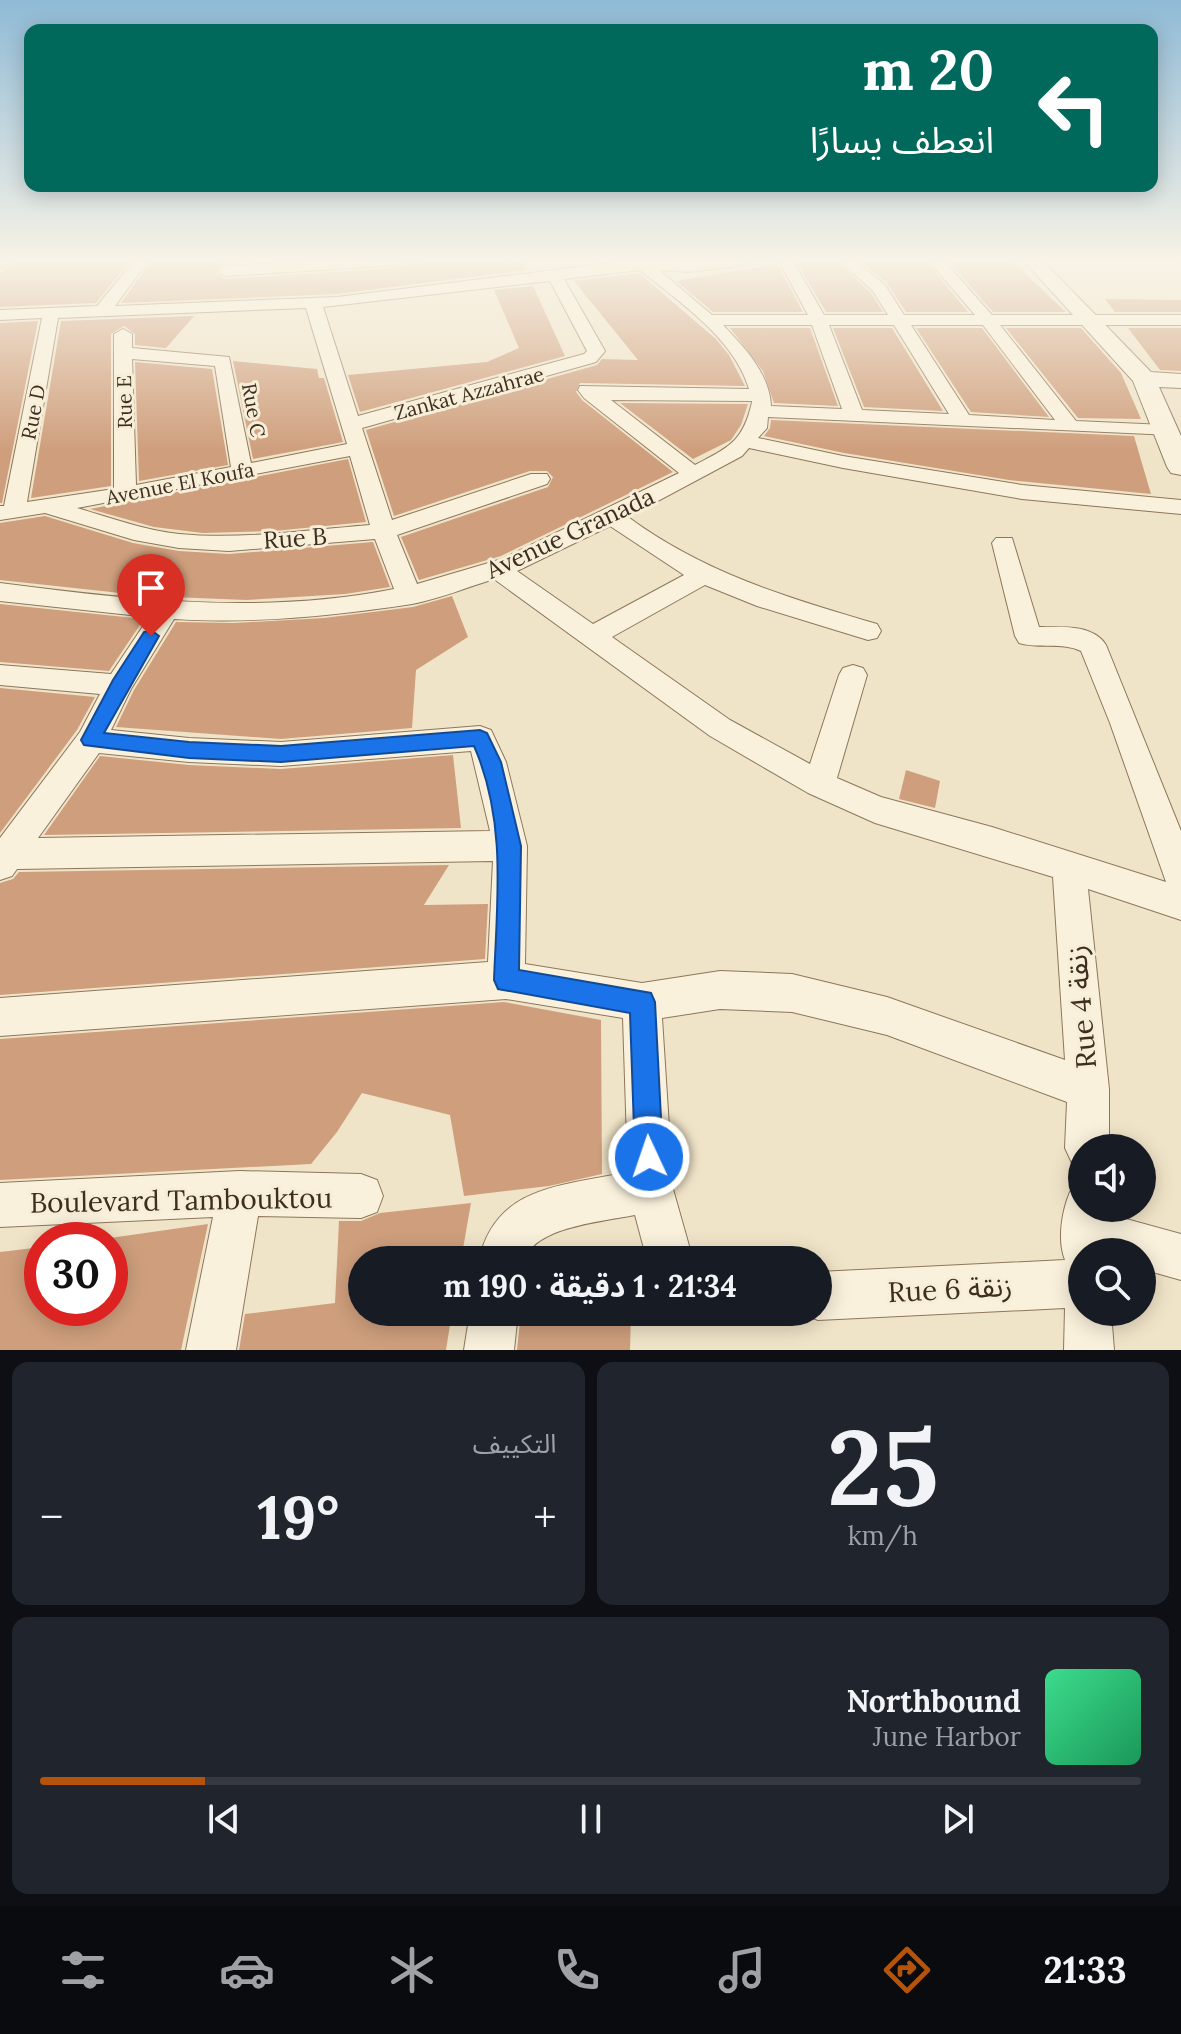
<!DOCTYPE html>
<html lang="ar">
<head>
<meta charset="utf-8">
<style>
  body { margin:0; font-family:Lora,"Noto Sans Arabic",serif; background:#20242c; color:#f1f3f6; direction:rtl; height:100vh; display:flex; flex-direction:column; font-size:30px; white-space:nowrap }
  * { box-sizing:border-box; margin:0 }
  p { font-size:26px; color:#9ea1a6 }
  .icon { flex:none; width:44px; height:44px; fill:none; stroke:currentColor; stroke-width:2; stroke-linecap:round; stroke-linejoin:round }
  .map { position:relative; height:1350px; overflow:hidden; direction:ltr }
  .details { display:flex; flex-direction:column; gap:12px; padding:12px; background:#0d0f14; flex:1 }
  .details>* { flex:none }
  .banner { position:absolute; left:24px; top:24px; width:1134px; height:168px; border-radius:16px; box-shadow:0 4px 20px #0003; direction:rtl; background:#00695c; color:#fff; overflow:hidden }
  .tools { position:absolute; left:1068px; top:1134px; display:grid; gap:16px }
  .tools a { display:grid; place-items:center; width:88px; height:88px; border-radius:50%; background:#171b24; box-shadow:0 4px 20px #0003; font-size:40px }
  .speed { position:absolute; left:24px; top:1222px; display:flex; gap:16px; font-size:40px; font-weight:700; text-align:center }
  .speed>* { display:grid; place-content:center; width:104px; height:104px; border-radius:50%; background:#171b24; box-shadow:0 4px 20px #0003; line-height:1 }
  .speed .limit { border:12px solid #d22; background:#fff; color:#111 }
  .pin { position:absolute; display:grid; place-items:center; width:68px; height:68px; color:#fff; margin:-82px -34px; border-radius:50% 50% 50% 0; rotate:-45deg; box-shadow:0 0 8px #0007 }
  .pin .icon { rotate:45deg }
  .me { position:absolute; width:88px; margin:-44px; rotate:357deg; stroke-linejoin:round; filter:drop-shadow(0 0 6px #0008) }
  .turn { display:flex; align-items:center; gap:28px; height:168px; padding:0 32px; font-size:36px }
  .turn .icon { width:104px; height:104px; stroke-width:2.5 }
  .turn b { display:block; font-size:56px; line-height:68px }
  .big { font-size:60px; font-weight:700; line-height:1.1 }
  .details .widget { flex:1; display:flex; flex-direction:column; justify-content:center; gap:12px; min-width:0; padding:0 28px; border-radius:16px; background:#20242c }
  .details .dial { align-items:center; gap:0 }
  .dial b { font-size:104px; line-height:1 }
  .song { display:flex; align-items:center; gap:24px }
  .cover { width:96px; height:96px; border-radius:12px; background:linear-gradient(135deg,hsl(150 70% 55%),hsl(150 70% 35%)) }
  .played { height:8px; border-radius:4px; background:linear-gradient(90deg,#b45309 15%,#363941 15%) }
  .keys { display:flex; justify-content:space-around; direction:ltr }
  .heat { display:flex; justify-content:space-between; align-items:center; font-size:44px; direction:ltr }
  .details .tiles { flex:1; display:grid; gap:12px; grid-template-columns:1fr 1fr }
  .widget:last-child { grid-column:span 2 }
  .trip { position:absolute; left:348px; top:1246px; width:484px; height:80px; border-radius:40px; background:#171b24; box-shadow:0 4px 20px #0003; font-weight:700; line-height:80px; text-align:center; direction:rtl }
  .tabs { display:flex; height:128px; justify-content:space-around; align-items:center; background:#090b0e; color:#9ea1a6 }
  .tabs .icon { width:56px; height:56px }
  .tabs .on { color:#b45309 }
  .tabs b { font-size:36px; color:#f1f3f6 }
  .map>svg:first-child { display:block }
</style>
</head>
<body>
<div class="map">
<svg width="1181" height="1350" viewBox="0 0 1181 1350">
  <rect width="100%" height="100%" fill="#f0e4c8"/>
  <g fill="#cf9f7d">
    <path d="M 17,261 L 130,261 L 96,303 L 0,307 L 0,273 Z"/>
    <path d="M 151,261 L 275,261 L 223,263 L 214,272 L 225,279 L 397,268 L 424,261 L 522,261 L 526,270 L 337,294 L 121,303 Z"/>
    <path d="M 796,261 L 837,261 L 871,293 L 883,312 L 826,312 Z"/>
    <path d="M 859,261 L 926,261 L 968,312 L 906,312 L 887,283 Z"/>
    <path d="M 948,261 L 1012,261 L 1066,312 L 993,312 Z"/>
    <path d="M 777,264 L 803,312 L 713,312 L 676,281 Z"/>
    <path d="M 639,273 L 716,339 L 729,355 L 745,386 L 580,383 L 576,392 L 582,400 L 673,472 L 501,556 L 419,580 L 401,537 L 548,487 L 553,477 L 547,471 L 530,471 L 394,516 L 366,430 L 597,365 L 602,359 L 638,360 L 574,281 Z"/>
    <path d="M 533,286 L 565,356 L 360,412 L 348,375 L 487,362 L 519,348 L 494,290 Z"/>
    <path d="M 1105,299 L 1181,300 L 1181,312 L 1115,312 Z"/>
    <path d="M 194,316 L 166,348 L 135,345 L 135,334 L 124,326 L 111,334 L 111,486 L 31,498 L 61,321 Z"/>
    <path d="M 38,321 L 2,503 L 0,503 L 0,323 Z"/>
    <path d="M 730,328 L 810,328 L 838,406 L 774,403 L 763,371 Z"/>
    <path d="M 833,328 L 892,328 L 943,411 L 864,407 Z"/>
    <path d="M 916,328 L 982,328 L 1049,417 L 971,412 Z"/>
    <path d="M 1006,328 L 1081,328 L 1121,373 L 1141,419 L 1078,418 Z"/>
    <path d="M 1128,328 L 1181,328 L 1181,371 L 1160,370 Z"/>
    <path d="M 233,361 L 317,369 L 319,378 L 324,378 L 343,442 L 253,459 Z"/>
    <path d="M 135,362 L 212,369 L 228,465 L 139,481 Z"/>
    <path d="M 620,403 L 748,404 L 741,425 L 731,440 L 693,459 Z"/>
    <path d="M 771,420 L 1134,436 L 1151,494 L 1009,480 L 844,453 L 764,436 L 770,428 Z"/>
    <path d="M 348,459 L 366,522 L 274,531 L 203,533 L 154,527 L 90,509 Z"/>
    <path d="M 45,516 L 133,543 L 179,551 L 229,554 L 373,542 L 390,587 L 345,594 L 246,600 L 148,596 L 0,580 L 0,523 Z"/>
    <path d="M 452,596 L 468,637 L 416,670 L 412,728 L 281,739 L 116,727 L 134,690 L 176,622 L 234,623 L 324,618 L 413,607 Z"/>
    <path d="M 0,604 L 144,619 L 109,671 L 0,662 Z"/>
    <path d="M 0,688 L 95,697 L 77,730 L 0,833 Z"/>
    <path d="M 453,755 L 461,828 L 44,835 L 100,756 L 189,765 L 281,769 Z"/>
    <path d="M 906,770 L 940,781 L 935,808 L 899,799 Z"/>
    <path d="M 449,865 L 424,905 L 488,904 L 485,959 L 0,995 L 0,883 L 13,879 L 19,872 Z"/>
    <path d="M 504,1002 L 601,1020 L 602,1174 L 549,1186 L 464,1196 L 450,1115 L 362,1093 L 337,1132 L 311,1164 L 0,1180 L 0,1039 Z"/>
    <path d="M 471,1203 L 461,1260 L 362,1260 L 362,1312 L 452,1312 L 446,1350 L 239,1350 L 245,1314 L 335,1303 L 339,1221 L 361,1221 L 380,1213 Z"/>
    <path d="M 208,1224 L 181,1350 L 0,1350 L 0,1252 L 42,1247 L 42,1308 L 110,1308 L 110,1238 Z"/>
    <path d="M 521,1312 L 631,1312 L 630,1350 L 517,1350 Z"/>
  </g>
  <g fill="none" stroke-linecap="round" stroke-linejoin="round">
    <g stroke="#8d765c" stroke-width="2">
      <g id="minor">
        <path d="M 0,261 L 12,261 L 0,268 Z"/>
        <path d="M 134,261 L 148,261 L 115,306 L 337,297 L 626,261 L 754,261 L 747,265 L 688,272 L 659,270 L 712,315 L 808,315 L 779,261 L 793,261 L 824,315 L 888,315 L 873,291 L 840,261 L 855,261 L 885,285 L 904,315 L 975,315 L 929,261 L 944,261 L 992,315 L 1181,315 L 1181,325 L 1000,325 L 1076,421 L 1165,425 L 1175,431 L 1172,435 L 768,417 L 767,428 L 758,438 L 843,456 L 1022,485 L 1181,500 L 1181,514 L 1022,499 L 843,468 L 749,448 L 742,456 L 628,517 C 704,573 788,598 877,624 L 881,631 L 877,638 L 868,640 L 757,606 L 705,585 L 612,637 L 730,720 L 810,764 L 839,675 L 843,668 L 853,665 L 863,668 L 867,675 L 837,778 L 881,797 L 992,827 L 1166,882 L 1110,723 L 1081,651 C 1062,642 1039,649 1019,643 L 1015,636 L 992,543 L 996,538 L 1012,538 L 1039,627 C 1060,627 1093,624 1106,645 L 1181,831 L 1181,920 L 1088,889 L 1109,1089 L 1109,1148 L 1082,1148 L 1082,1167 L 1072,1163 L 1065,1148 L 1067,1102 L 887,1035 L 792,1012 L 720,1009 L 662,1018 L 673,1189 L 693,1260 L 647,1260 L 635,1215 C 605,1221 533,1227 525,1260 L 479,1260 C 496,1184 565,1186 628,1172 L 623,1018 L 506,999 L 0,1036 L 0,998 L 488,962 L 493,861 L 17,869 L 12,876 L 0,880 L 0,838 L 80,732 L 100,694 L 0,685 L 0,665 L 111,674 L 149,617 L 0,601 L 0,583 C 130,600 264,615 394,589 L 375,539 L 229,551 L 179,548 L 134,540 L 45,513 L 0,520 L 0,506 L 4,506 L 42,318 L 0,320 L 0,310 L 97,306 ZM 640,270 C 679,302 734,338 749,389 L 580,386 L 578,390 L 584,398 L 679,473 L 502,559 L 417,584 L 397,535 L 547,484 L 550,479 L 547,474 L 531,474 L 392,520 L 362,428 L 596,362 L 605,351 L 564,279 ZM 550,281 L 587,351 L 584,354 L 358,416 L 323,307 ZM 306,308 L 347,444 L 251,463 L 229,357 L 132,348 L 132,334 L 123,329 L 114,334 L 114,489 L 27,502 L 58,318 ZM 723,325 L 812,325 L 842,409 L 771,406 C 770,374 744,347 723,325 ZM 829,325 L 894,325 L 949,414 L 862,410 ZM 911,325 L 983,325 L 1055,420 L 969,415 ZM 132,359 L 215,366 L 231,467 L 136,485 ZM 611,400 L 752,401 L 752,402 C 743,442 729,447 695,465 ZM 350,456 L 370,525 C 307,530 242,540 179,534 C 144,530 111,518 77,508 ZM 610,526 L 684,575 L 593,624 L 517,571 ZM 494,579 L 710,736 L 808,793 L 875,823 L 1053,877 L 1065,1060 L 887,997 L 792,974 L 720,971 L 642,983 L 525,964 L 527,846 L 506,762 L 491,730 L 480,726 L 281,742 L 189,738 L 111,730 L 131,689 L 174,619 C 254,624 334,616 412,604 C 439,599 468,587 494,579 ZM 471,751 L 490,831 L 38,838 L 99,753 L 189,762 L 281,766 Z"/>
        <path d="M 328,261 L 404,261 L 397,265 L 225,276 L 217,271 L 225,266 Z"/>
        <path d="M 240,1171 L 361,1174 L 377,1180 L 383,1196 L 377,1212 L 361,1218 L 258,1216 L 236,1350 L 186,1350 L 213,1217 L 0,1227 L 0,1183 Z"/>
        <path d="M 1082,1187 L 1082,1208 L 1108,1208 L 1108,1214 L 1181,1234 L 1181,1280 L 1142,1269 L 1142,1252 L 1082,1252 L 1082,1312 L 1111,1312 L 1114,1350 L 1064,1350 L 1065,1308 L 818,1320 L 801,1313 L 818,1312 L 818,1272 L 1065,1260 C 1057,1240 1062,1211 1070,1192 Z"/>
        <path d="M 470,1312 L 518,1312 L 514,1350 L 464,1350 Z"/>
      </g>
    </g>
    <g stroke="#8d765c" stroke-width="2">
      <path id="tertiary" d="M 1024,261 L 1043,261 L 1151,372 L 1181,374 L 1181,388 L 1159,387 L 1181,436 L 1181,475 L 1171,473 L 1167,467 L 1133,381 Z"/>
    </g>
    <use href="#minor" fill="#faf1dc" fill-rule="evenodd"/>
    <use href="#tertiary" fill="#faf1dc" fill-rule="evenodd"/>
  </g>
  <linearGradient id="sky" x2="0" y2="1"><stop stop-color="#8fbad6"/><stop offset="0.58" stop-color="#f8f3e6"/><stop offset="1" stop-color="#f8f3e6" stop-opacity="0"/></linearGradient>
  <rect width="1181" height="450" fill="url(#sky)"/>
  <path fill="#1a73e8" stroke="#114b97" stroke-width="2" d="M 151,630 L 159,636 L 104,733 L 189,742 L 281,746 L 480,730 L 487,733 L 501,762 L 521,846 L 519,970 L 651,993 L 655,1002 L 663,1157 L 659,1167 L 649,1171 L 639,1167 L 635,1157 L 630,1013 L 498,989 L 494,980 C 497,901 507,821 474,746 L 281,762 L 189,758 L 84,745 L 81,740 L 113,680 L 144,632 Z"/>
  <g text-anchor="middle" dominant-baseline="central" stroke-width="6" stroke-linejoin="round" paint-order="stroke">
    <g font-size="20" fill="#3d2e20" stroke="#f7eed8">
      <text transform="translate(469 393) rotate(-15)">Zankat Azzahrae</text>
      <text transform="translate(124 402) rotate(-91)">Rue E</text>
      <text transform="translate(254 410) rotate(80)">Rue C</text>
      <text transform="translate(33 412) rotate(-79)">Rue D</text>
      <text transform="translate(180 483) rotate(-11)">Avenue El Koufa</text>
    </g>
    <g font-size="24" fill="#3d2e20" stroke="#f7eed8">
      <text transform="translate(570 533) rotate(-25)">Avenue Granada</text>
      <text transform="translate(295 538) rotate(-4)">Rue B</text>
    </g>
    <g font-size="28" fill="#3d2e20" stroke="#f7eed8">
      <text transform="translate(1081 1007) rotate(-95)">Rue 4 زنقة</text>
      <text transform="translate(181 1200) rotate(-1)">Boulevard Tambouktou</text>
      <text transform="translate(950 1289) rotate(-3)">Rue 6 زنقة</text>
    </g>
  </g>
</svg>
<div class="tools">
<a><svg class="icon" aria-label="sound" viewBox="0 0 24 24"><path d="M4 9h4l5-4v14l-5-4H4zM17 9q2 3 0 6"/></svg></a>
<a><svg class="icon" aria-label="search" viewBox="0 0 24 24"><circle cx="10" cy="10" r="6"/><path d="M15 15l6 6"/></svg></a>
</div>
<div class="speed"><div class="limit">30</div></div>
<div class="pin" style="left:151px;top:636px;background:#d93025"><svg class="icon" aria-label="arrive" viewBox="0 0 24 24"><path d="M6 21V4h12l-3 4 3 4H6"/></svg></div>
<svg class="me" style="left:649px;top:1157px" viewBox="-20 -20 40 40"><circle r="17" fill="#1a73e8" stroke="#fff" stroke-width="3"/><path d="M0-11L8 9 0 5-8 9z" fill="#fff"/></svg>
<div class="trip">21:34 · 1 دقيقة · 190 m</div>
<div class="banner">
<div class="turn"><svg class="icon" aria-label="left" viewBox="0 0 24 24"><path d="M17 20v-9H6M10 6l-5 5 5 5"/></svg><div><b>20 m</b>انعطف يسارًا</div></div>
</div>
</div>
<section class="details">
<div class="tiles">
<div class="widget dial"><b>25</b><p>km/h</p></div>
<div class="widget"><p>التكييف</p>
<div class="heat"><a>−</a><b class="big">19°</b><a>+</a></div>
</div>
<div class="widget">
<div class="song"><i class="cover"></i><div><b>Northbound</b><p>June Harbor</p></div></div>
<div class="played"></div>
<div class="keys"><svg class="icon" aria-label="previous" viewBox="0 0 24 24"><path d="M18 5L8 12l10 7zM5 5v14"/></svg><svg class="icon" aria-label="pause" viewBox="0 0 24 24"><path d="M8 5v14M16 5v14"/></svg><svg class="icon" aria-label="next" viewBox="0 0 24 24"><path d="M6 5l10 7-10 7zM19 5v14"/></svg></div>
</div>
</div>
</section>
<nav class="tabs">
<b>21:33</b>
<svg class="icon on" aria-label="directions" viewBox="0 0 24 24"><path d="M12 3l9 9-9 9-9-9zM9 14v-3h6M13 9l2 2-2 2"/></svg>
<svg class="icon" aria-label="music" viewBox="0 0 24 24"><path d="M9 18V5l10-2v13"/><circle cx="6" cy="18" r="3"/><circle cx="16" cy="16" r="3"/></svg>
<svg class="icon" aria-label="phone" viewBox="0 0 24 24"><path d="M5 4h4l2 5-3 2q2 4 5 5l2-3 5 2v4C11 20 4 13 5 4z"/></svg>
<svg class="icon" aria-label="climate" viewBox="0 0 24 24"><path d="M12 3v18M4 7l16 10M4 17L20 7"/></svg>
<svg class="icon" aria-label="car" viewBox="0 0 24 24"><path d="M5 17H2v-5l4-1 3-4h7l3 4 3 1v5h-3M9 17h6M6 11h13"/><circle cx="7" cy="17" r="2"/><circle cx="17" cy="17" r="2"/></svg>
<svg class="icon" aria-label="filters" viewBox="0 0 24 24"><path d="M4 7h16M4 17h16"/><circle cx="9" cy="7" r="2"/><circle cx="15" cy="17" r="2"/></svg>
</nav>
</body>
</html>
